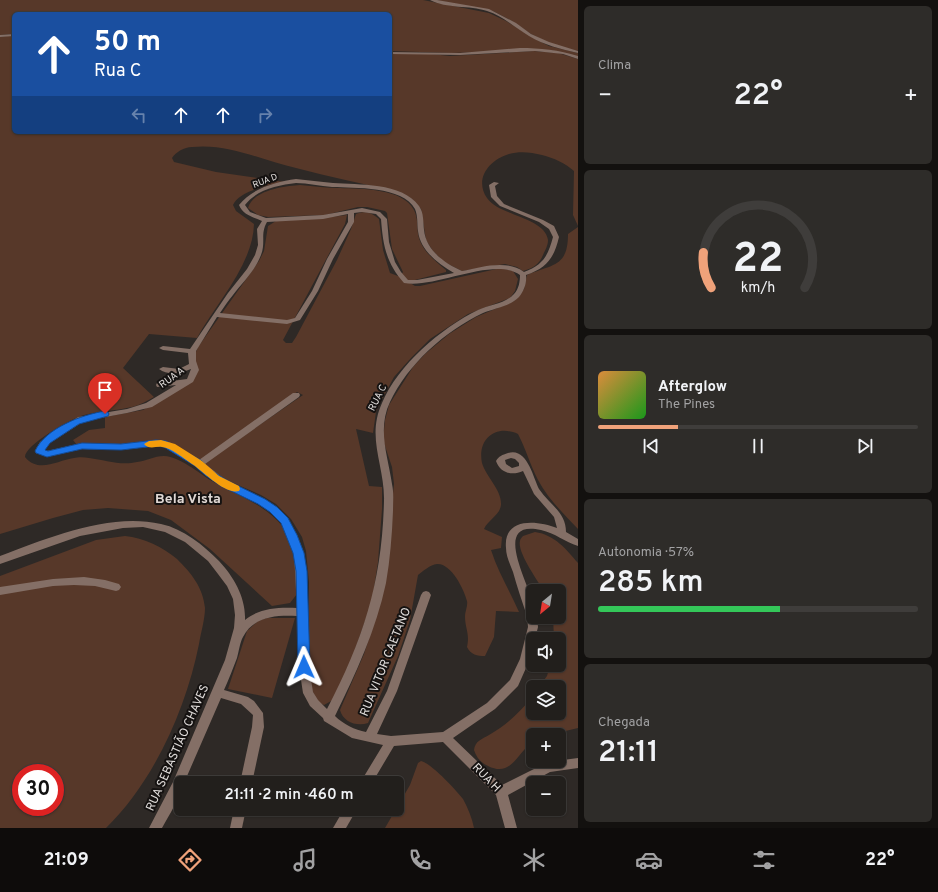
<!DOCTYPE html>
<html lang="pt">
<head>
<meta charset="utf-8">
<style>
  body { margin:0; font-family:Overpass,sans-serif; background:#2e2c29; color:#f1f3f6; height:100vh; display:flex; flex-direction:column; font-size:15px; white-space:nowrap }
  * { box-sizing:border-box; margin:0 }
  p { font-size:13px; color:#a2a2a3 }
  .icon { flex:none; width:22px; height:22px; fill:none; stroke:currentColor; stroke-width:2; stroke-linecap:round; stroke-linejoin:round }
  .map { position:relative; flex:1; overflow:hidden }
  .details { display:flex; flex-direction:column; gap:6px; padding:6px; background:#13110f; width:360px }
  .details>* { flex:none }
  .banner { position:absolute; left:12px; top:12px; width:380px; height:122px; border-radius:6px; box-shadow:0 1px 3px #0004,0 0 0 1px #3f3d3b; background:#1a4fa0; color:#fff; overflow:hidden }
  .needle { width:26px; rotate:210deg }
  .controls { position:absolute; left:526px; top:584px; display:grid; gap:8px }
  .controls a { display:grid; place-items:center; width:40px; height:40px; border-radius:6px; background:#221f1c; box-shadow:0 1px 3px #0004,0 0 0 1px #3f3d3b; font-size:20px }
  .speed { position:absolute; left:12px; top:764px; display:flex; gap:8px; font-size:20px; font-weight:700; text-align:center }
  .speed>* { display:grid; place-content:center; width:52px; height:52px; border-radius:50%; background:#221f1c; box-shadow:0 1px 3px #0004,0 0 0 1px #3f3d3b; line-height:1 }
  .speed .limit { border:6px solid #d22; background:#fff; color:#111 }
  .pin { position:absolute; display:grid; place-items:center; width:34px; height:34px; color:#fff; margin:-41px -17px; border-radius:50% 50% 50% 0; rotate:-45deg; box-shadow:0 0 4px #0007 }
  .pin .icon { rotate:45deg }
  .me { position:absolute; width:44px; margin:-22px; rotate:359deg; stroke-linejoin:round; filter:drop-shadow(0 0 3px #0008) }
  .turn { display:flex; align-items:center; gap:14px; height:84px; padding:0 16px; font-size:18px }
  .turn .icon { width:52px; height:52px; stroke-width:2.5 }
  .turn b { display:block; font-size:28px; line-height:34px }
  .lanes { display:flex; align-items:center; height:38px; padding:0 16px; background:#0003; justify-content:center; gap:20px; direction:ltr }
  .lanes .off { opacity:.35 }
  .big { font-size:30px; font-weight:600; line-height:1.1 }
  .details .card { flex:1; display:flex; flex-direction:column; justify-content:center; gap:6px; min-width:0; padding:0 14px; border-radius:6px; background:#2e2c29 }
  .details .dial { align-items:center; gap:0 }
  .dial svg { height:104px; overflow:visible; fill:none; stroke:#3f3d3b; stroke-width:7; stroke-linecap:round; text-anchor:middle }
  .dial text { fill:#f1f3f6; stroke:none }
  .song { display:flex; align-items:center; gap:12px }
  .cover { width:48px; height:48px; border-radius:6px; background:linear-gradient(135deg,hsl(30 70% 55%),hsl(120 70% 35%)) }
  .played { height:4px; border-radius:2px; background:linear-gradient(90deg,#f0a27a 25%,#3f3d3b 25%) }
  .keys { display:flex; justify-content:space-around; direction:ltr }
  .heat { display:flex; justify-content:space-between; align-items:center; font-size:22px; direction:ltr }
  .charge { height:6px; border-radius:3px; background:linear-gradient(90deg,#34c759 57%,#3f3d3b 0) }
  .trip { position:absolute; left:174px; top:776px; width:230px; height:40px; border-radius:6px; background:#221f1c; box-shadow:0 1px 3px #0004,0 0 0 1px #3f3d3b; font-weight:600; line-height:40px; text-align:center }
  .menu { display:flex; height:64px; justify-content:space-around; align-items:center; background:#0e0c0b; color:#a2a2a3 }
  .menu .icon { width:28px; height:28px }
  .menu .selected { color:#f0a27a }
  .menu b { font-size:18px; color:#f1f3f6 }
  main { display:flex; flex:1; min-height:0 }
  .map>svg:first-child { display:block }
</style>
</head>
<body>
<main>
<div class="map">
<svg width="578" height="828" viewBox="0 0 578 828">
  <rect width="100%" height="100%" fill="#2e2926"/>
  <g fill="#573829" fill-rule="evenodd">
    <path d="M 0,0 L 423,0 L 489,13 L 506,21 L 539,41 L 549,46 L 578,53 L 578,57 L 550,50 L 451,53 L 390,51 L 390,14 L 14,14 L 14,34 L 0,35 Z"/>
    <path d="M 435,0 L 578,0 L 578,51 L 553,45 L 531,34 L 512,21 L 493,11 Z"/>
    <path d="M 14,35 L 14,132 L 390,132 L 390,54 L 421,53 L 450,56 L 534,51 L 558,53 L 578,59 L 578,226 L 573,215 L 574,171 C 565,163 554,158 542,155 C 531,152 519,151 509,154 C 489,160 474,179 487,198 C 499,216 545,217 548,240 C 548,246 545,250 543,255 C 539,264 534,268 523,271 L 517,267 L 505,264 L 462,271 L 444,262 L 433,251 L 426,240 L 421,209 L 412,199 L 400,192 C 365,184 330,177 296,168 C 261,160 228,143 192,147 C 184,147 176,152 172,158 L 174,162 L 216,172 L 285,182 C 271,184 239,191 233,205 L 236,211 L 254,224 C 253,265 216,303 197,338 L 149,334 L 123,368 L 154,397 C 147,401 140,405 132,407 C 115,411 97,411 81,416 C 69,420 25,445 25,457 C 39,474 58,460 74,458 C 78,457 84,457 89,458 C 105,460 121,466 137,462 C 146,461 154,456 164,456 C 181,457 198,473 212,481 C 242,498 284,511 294,549 C 297,563 296,580 297,594 L 290,603 L 272,606 L 210,549 L 171,520 L 148,511 L 108,508 L 83,510 L 53,518 L 0,534 L 0,37 Z"/>
    <path d="M 300,185 C 314,186 327,188 340,188 C 361,189 403,188 414,210 C 418,218 417,226 418,234 C 421,250 434,260 446,270 L 446,272 L 411,281 L 410,283 L 415,286 L 420,286 L 501,268 L 513,271 L 518,279 L 515,291 L 510,298 L 468,314 L 430,339 L 411,358 L 394,377 L 381,401 L 376,412 L 373,433 L 356,429 L 369,486 L 382,487 L 382,509 L 378,562 L 372,601 L 349,667 L 333,700 L 324,705 L 317,702 L 308,680 L 309,582 L 306,551 L 302,537 L 291,519 L 276,504 L 261,495 L 224,479 L 203,464 L 303,395 L 297,392 L 199,462 L 173,446 L 77,445 L 73,440 L 89,430 L 105,428 L 105,417 L 143,410 L 186,385 L 195,362 L 195,354 L 198,347 L 259,261 L 264,251 L 268,226 L 276,221 L 323,218 L 347,215 L 345,224 L 283,340 L 286,343 L 292,343 L 296,337 L 337,260 L 351,229 L 356,214 C 365,210 372,213 379,219 L 383,250 L 390,273 L 398,276 L 401,275 L 403,272 L 392,249 L 387,213 L 385,211 L 367,207 L 358,207 L 325,215 L 268,217 L 258,215 L 248,208 C 253,190 285,186 300,185 Z"/>
    <path d="M 578,227 L 578,529 C 564,514 548,499 538,480 C 530,465 526,449 518,434 C 496,424 477,439 482,463 C 486,477 502,490 501,505 C 500,515 488,520 484,529 L 502,537 L 501,548 L 491,550 C 498,572 510,591 519,612 L 496,611 L 494,637 L 485,656 C 477,656 471,655 467,647 C 470,633 465,629 465,616 C 465,611 468,606 467,601 C 464,589 451,563 437,564 C 430,565 423,571 418,575 L 410,620 L 398,656 L 368,723 C 357,727 343,722 340,710 L 364,654 L 381,601 L 394,484 L 392,467 L 383,440 L 385,420 L 389,405 L 413,367 L 425,354 L 449,334 L 476,317 L 514,301 L 524,289 L 527,275 C 553,264 568,267 568,234 Z"/>
    <path d="M 535,532 C 555,535 566,549 578,563 L 578,728 L 549,735 L 533,735 L 533,742 C 517,752 512,778 488,766 C 481,763 476,757 474,750 C 475,741 482,739 489,735 C 507,725 520,712 533,696 L 533,713 L 559,713 L 559,687 L 539,687 L 547,676 L 550,665 L 559,665 L 559,639 L 554,639 L 553,617 L 559,617 L 559,591 L 544,591 C 538,581 517,552 520,541 C 520,539 522,537 523,536 Z"/>
    <path d="M 125,536 C 144,538 163,547 177,559 C 191,573 203,587 205,608 C 205,619 201,632 199,644 C 186,709 154,781 106,828 L 0,828 L 0,576 L 96,540 ZM 21,773 L 55,773 L 55,807 L 21,807 Z"/>
    <path d="M 267,618 L 295,618 L 272,698 L 228,689 L 247,631 L 258,621 Z"/>
    <path d="M 421,761 C 431,763 456,790 463,799 C 468,808 472,818 474,828 L 385,828 L 410,785 L 418,763 Z"/>
  </g>
  <g fill="none" stroke-linecap="round" stroke-linejoin="round">
    <g fill="#846f66" fill-rule="evenodd">
      <path d="M 430,0 L 437,0 L 489,9 L 516,23 L 531,34 L 549,42 L 578,51 L 578,53 C 561,49 544,45 529,36 C 515,28 503,16 487,11 C 469,5 447,9 430,0 Z"/>
      <path d="M 14,34 L 14,36 L 0,37 L 0,35 Z"/>
      <path d="M 520,48 C 540,48 559,50 578,56 L 578,59 L 563,54 L 535,51 L 460,55 L 390,54 L 390,52 L 460,53 Z"/>
      <path d="M 296,179 C 308,180 320,182 333,183 C 358,185 402,182 419,206 C 424,213 423,222 424,230 C 426,250 444,263 462,271 C 481,267 507,259 524,272 C 543,265 548,256 553,237 L 549,229 L 539,222 L 500,206 L 491,197 L 489,185 L 494,182 L 499,183 L 495,186 L 497,196 L 504,204 L 543,220 L 554,226 L 559,237 C 554,258 547,268 526,275 C 527,283 524,291 519,297 C 509,307 494,308 483,313 C 445,331 408,364 390,402 C 377,429 388,456 392,484 C 394,493 393,502 393,511 C 392,535 390,560 386,583 C 376,630 356,673 335,716 C 343,724 355,730 366,732 L 387,691 L 421,595 L 423,592 L 426,591 L 429,592 L 431,595 L 397,691 L 377,734 L 391,736 L 443,732 L 487,703 L 510,680 L 520,659 L 528,627 L 527,616 C 522,601 517,587 513,572 C 510,564 506,556 506,548 C 503,517 537,520 557,528 L 554,517 L 534,494 L 523,471 C 512,476 500,473 496,461 C 499,456 502,455 508,453 C 527,447 533,477 539,489 C 549,504 566,512 566,532 L 578,539 L 578,546 C 565,542 555,533 541,530 C 490,519 530,584 533,605 C 534,609 533,613 533,617 L 537,617 L 538,627 L 535,639 L 533,639 L 533,648 L 530,659 L 518,686 L 495,709 L 453,738 L 502,785 L 548,762 L 578,758 L 578,768 L 550,772 L 508,795 L 517,828 L 505,828 L 496,795 L 443,742 L 394,746 L 372,783 L 360,783 L 383,745 L 352,738 L 324,721 L 323,718 L 310,706 L 303,693 L 299,667 L 297,616 C 277,615 254,616 243,637 C 240,642 239,651 237,658 C 233,668 229,679 224,690 L 248,697 L 254,701 L 263,713 L 264,727 L 252,783 L 240,783 L 252,727 L 253,715 L 241,704 L 221,698 L 184,783 L 181,783 C 181,798 169,815 162,828 L 149,828 L 173,782 L 225,660 L 234,628 L 235,615 L 233,599 L 227,586 L 218,574 L 208,561 L 185,542 L 165,532 L 143,527 L 123,528 L 80,536 L 0,564 L 0,556 C 48,538 109,512 161,524 C 184,529 203,545 219,561 C 234,577 246,598 245,620 C 259,608 279,607 297,608 L 294,553 L 287,535 L 281,523 L 270,511 L 258,503 L 221,485 L 206,475 L 196,466 L 164,447 L 156,446 L 121,450 L 82,449 L 47,457 L 36,453 L 35,451 L 40,442 L 78,417 L 127,409 L 146,403 L 176,385 L 157,387 L 156,385 L 157,383 L 187,379 L 191,369 C 182,373 168,376 159,369 L 163,367 L 179,369 L 189,364 L 188,353 L 163,350 L 159,348 L 163,346 L 190,349 L 228,293 L 247,269 L 255,255 L 258,245 L 257,229 L 262,221 C 253,217 243,215 239,205 C 252,188 276,182 296,179 ZM 296,183 C 308,183 320,186 332,187 C 354,188 403,186 415,209 C 418,216 417,224 418,231 C 420,250 438,264 454,273 L 417,280 L 408,280 L 401,272 L 395,262 L 389,242 L 387,219 L 380,212 L 362,208 L 323,215 L 266,218 L 250,212 L 245,205 C 256,190 278,185 296,183 ZM 362,212 L 376,214 L 381,219 C 383,245 386,263 404,283 C 435,289 494,256 520,275 C 520,281 519,289 514,294 C 505,304 489,305 478,310 C 441,328 398,365 382,403 C 366,438 385,466 384,501 C 382,581 364,638 327,709 L 318,700 L 313,692 L 309,667 L 306,571 L 304,553 L 297,535 L 287,519 L 276,507 L 264,499 L 227,481 L 205,464 L 299,397 L 300,395 L 299,393 L 293,393 L 199,460 L 169,442 L 156,440 L 121,444 L 82,443 L 47,451 L 44,450 L 50,443 L 84,421 L 127,413 L 152,407 L 193,382 L 199,370 L 196,361 L 196,351 L 217,317 L 287,324 L 300,320 L 318,291 L 333,259 L 354,222 L 354,213 ZM 348,214 L 348,222 L 327,259 L 312,291 L 295,318 L 287,320 L 220,313 C 224,307 228,301 233,295 C 243,282 255,271 261,255 C 266,242 260,234 267,222 L 323,219 ZM 511,458 L 515,459 L 519,463 L 519,466 L 512,468 L 506,464 L 505,460 Z"/>
      <path d="M 84,577 L 105,580 L 119,584 L 121,587 L 119,590 L 116,591 L 95,586 L 74,585 L 53,586 L 0,595 L 0,587 L 53,579 Z"/>
      <path d="M 234,809 L 246,809 L 242,828 L 230,828 Z"/>
      <path d="M 344,809 L 357,809 L 346,828 L 333,828 Z"/>
    </g>
  </g>
  <path fill="#1a73e8" stroke="#114b97" d="M 105,411 L 108,412 L 109,414 L 108,416 L 79,424 L 50,443 L 45,450 L 48,451 L 82,443 L 121,444 L 156,440 L 166,441 L 202,461 L 212,471 L 228,481 L 265,499 L 277,507 L 288,518 L 297,535 L 304,553 L 307,571 L 310,667 L 308,671 L 304,672 L 299,671 L 298,667 L 296,571 L 293,553 L 281,523 L 270,512 L 258,504 L 221,486 L 205,475 L 195,466 L 164,447 L 156,446 L 121,450 L 82,449 L 47,457 L 36,453 L 35,451 C 46,428 81,415 105,411 Z"/>
  <path fill="#f59e0b" d="M 161,440 L 175,444 L 202,461 L 219,476 L 239,486 L 240,489 L 239,491 C 225,495 203,471 192,464 C 183,458 172,448 162,447 C 156,446 149,450 144,444 L 149,441 Z"/>
  <g text-anchor="middle" dominant-baseline="central" stroke-width="4" stroke-linejoin="round" paint-order="stroke">
    <g font-size="9" fill="#e1dddb" stroke="#151211">
      <text transform="translate(265 181) rotate(-21)">RUA D</text>
    </g>
    <g font-size="10" fill="#e1dddb" stroke="#151211">
      <text transform="translate(172 378) rotate(-36)">RUA A</text>
      <text transform="translate(378 398) rotate(-63)">RUA C</text>
    </g>
    <g font-size="12" fill="#e1dddb" stroke="#151211">
      <text transform="translate(386 662) rotate(-68)">RUA VITOR CAETANO</text>
      <text transform="translate(178 748) rotate(-66)">RUA SEBASTIÃO CHAVES</text>
      <text transform="translate(486 778) rotate(46)">RUA H</text>
    </g>
    <g font-size="14" font-weight="bold" fill="#e0d8d4" stroke="#151211">
      <text x="188" y="499">Bela Vista</text>
    </g>
  </g>
</svg>
<div class="controls">
<a><svg class="needle" viewBox="-14 -14 28 28"><path d="M0-13l5 13h-10z" fill="#e53935"/><path d="M0 13l5-13h-10z" fill="#a2a2a3"/></svg></a>
<a><svg class="icon" aria-label="sound" viewBox="0 0 24 24"><path d="M4 9h4l5-4v14l-5-4H4zM17 9q2 3 0 6"/></svg></a>
<a><svg class="icon" aria-label="layers" viewBox="0 0 24 24"><path d="M12 4l9 5-9 5-9-5zM3 14l9 5 9-5"/></svg></a>
<a>+</a>
<a>−</a>
</div>
<div class="speed"><div class="limit">30</div></div>
<div class="pin" style="left:105px;top:414px;background:#d93025"><svg class="icon" aria-label="arrive" viewBox="0 0 24 24"><path d="M6 21V4h12l-3 4 3 4H6"/></svg></div>
<svg class="me" style="left:304px;top:667px" viewBox="-20 -20 40 40"><path d="M0-17L14 15 0 8-14 15z" fill="#1a73e8" stroke="#fff" stroke-width="4"/></svg>
<div class="trip">21:11 · 2 min · 460 m</div>
<div class="banner">
<div class="turn"><svg class="icon" aria-label="ahead" viewBox="0 0 24 24"><path d="M12 20V5M6 11l6-6 6 6"/></svg><div><b>50 m</b>Rua C</div></div>
<div class="lanes"><svg class="icon off" aria-label="left" viewBox="0 0 24 24"><path d="M17 20v-9H6M10 6l-5 5 5 5"/></svg><svg class="icon" aria-label="ahead" viewBox="0 0 24 24"><path d="M12 20V5M6 11l6-6 6 6"/></svg><svg class="icon" aria-label="ahead" viewBox="0 0 24 24"><path d="M12 20V5M6 11l6-6 6 6"/></svg><svg class="icon off" aria-label="right" viewBox="0 0 24 24"><path d="M7 20v-9h11M14 6l5 5-5 5"/></svg></div>
</div>
</div>
<section class="details">
<div class="card"><p>Clima</p>
<div class="heat"><a>−</a><b class="big">22°</b><a>+</a></div>
</div>
<div class="card dial"><svg viewBox="0 0 100 80">
<path d="M14 69A42 42 0 1 1 86 69"/>
<path d="M14 69A42 42 0 0 1 8 42" stroke="#f0a27a"/>
<text x="50" y="56" font-size="32" font-weight="700">22</text>
<text x="50" y="72" font-size="11">km/h</text>
</svg></div>
<div class="card">
<div class="song"><i class="cover"></i><div><b>Afterglow</b><p>The Pines</p></div></div>
<div class="played"></div>
<div class="keys"><svg class="icon" aria-label="previous" viewBox="0 0 24 24"><path d="M18 5L8 12l10 7zM5 5v14"/></svg><svg class="icon" aria-label="pause" viewBox="0 0 24 24"><path d="M8 5v14M16 5v14"/></svg><svg class="icon" aria-label="next" viewBox="0 0 24 24"><path d="M6 5l10 7-10 7zM19 5v14"/></svg></div>
</div>
<div class="card"><p>Autonomia · 57%</p><b class="big">285 km</b><div class="charge"></div></div>
<div class="card"><p>Chegada</p><b class="big">21:11</b></div>
</section>
</main>
<nav class="menu">
<b>21:09</b>
<svg class="icon selected" aria-label="directions" viewBox="0 0 24 24"><path d="M12 3l9 9-9 9-9-9zM9 14v-3h6M13 9l2 2-2 2"/></svg>
<svg class="icon" aria-label="music" viewBox="0 0 24 24"><path d="M9 18V5l10-2v13"/><circle cx="6" cy="18" r="3"/><circle cx="16" cy="16" r="3"/></svg>
<svg class="icon" aria-label="phone" viewBox="0 0 24 24"><path d="M5 4h4l2 5-3 2q2 4 5 5l2-3 5 2v4C11 20 4 13 5 4z"/></svg>
<svg class="icon" aria-label="climate" viewBox="0 0 24 24"><path d="M12 3v18M4 7l16 10M4 17L20 7"/></svg>
<svg class="icon" aria-label="car" viewBox="0 0 24 24"><path d="M5 17H2v-5l4-1 3-4h7l3 4 3 1v5h-3M9 17h6M6 11h13"/><circle cx="7" cy="17" r="2"/><circle cx="17" cy="17" r="2"/></svg>
<svg class="icon" aria-label="filters" viewBox="0 0 24 24"><path d="M4 7h16M4 17h16"/><circle cx="9" cy="7" r="2"/><circle cx="15" cy="17" r="2"/></svg>
<b>22°</b>
</nav>
</body>
</html>
